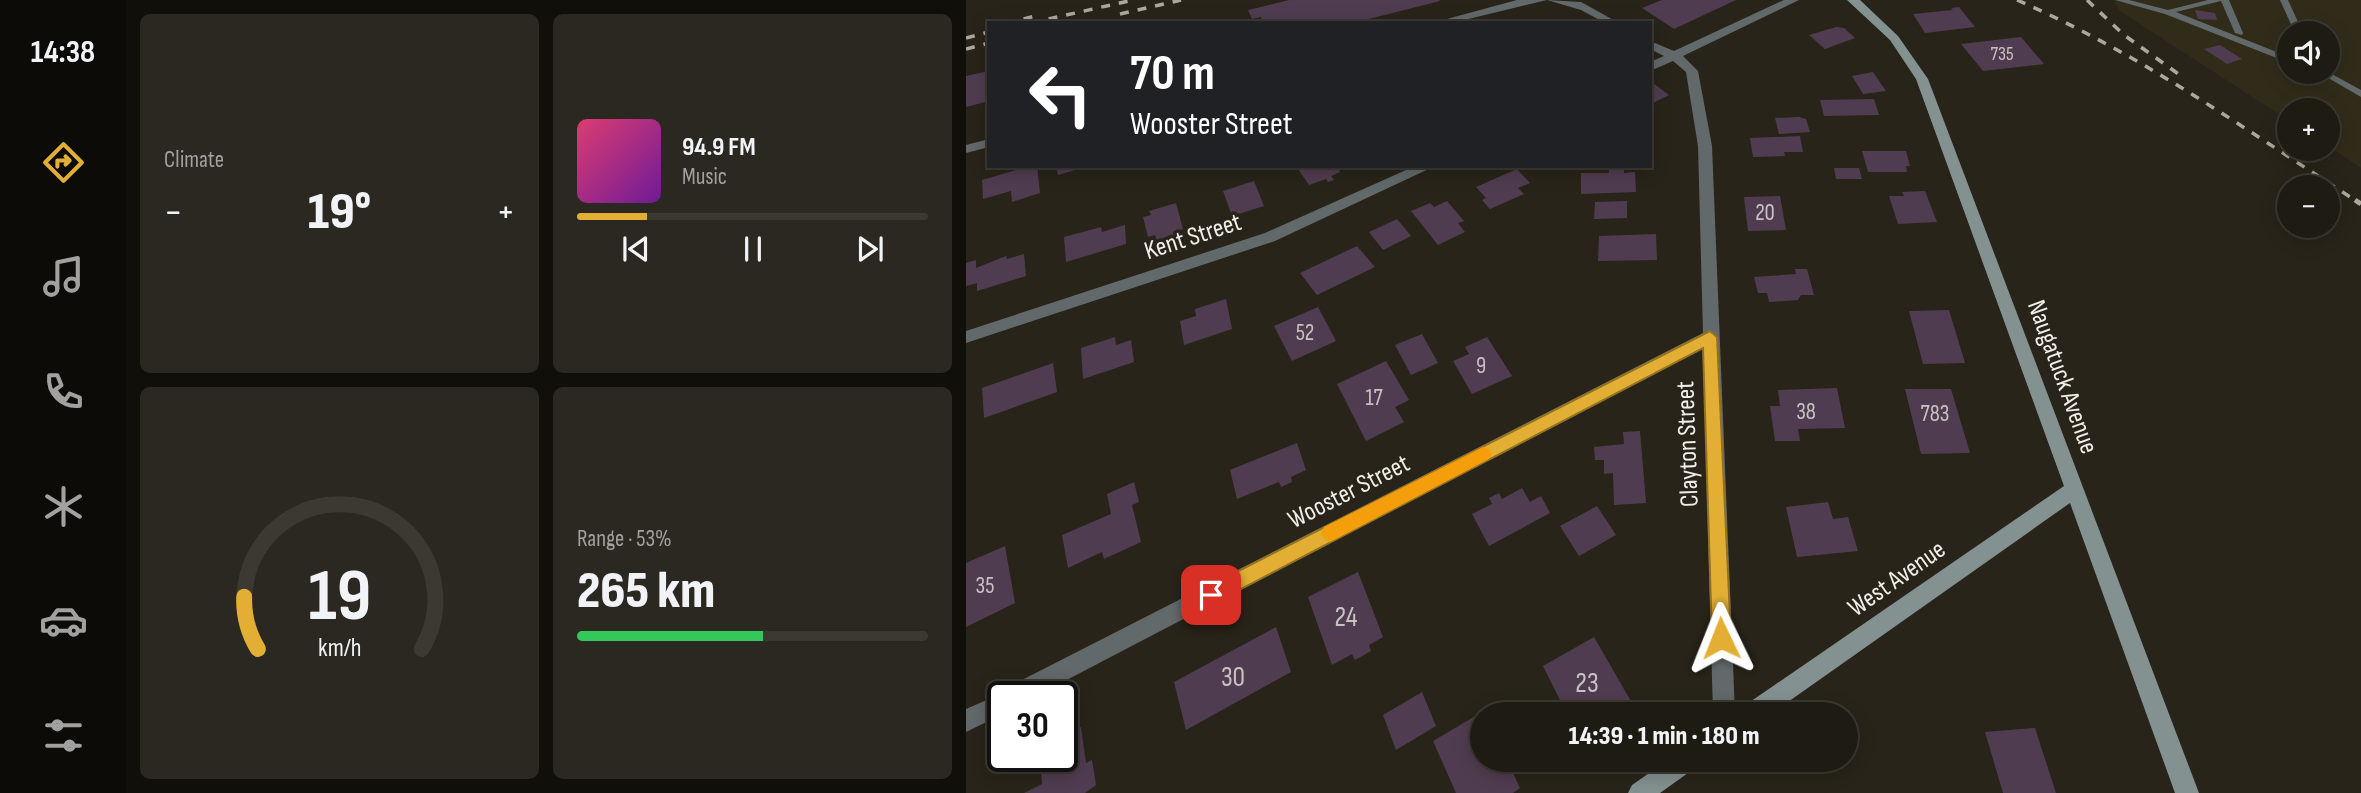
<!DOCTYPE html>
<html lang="en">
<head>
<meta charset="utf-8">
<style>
  body { margin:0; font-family:"Sofia Sans Condensed",sans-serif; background:#2b2821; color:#f1f3f6; height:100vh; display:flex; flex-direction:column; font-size:26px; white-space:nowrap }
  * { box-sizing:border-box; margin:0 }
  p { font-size:23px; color:#a1a1a0 }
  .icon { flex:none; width:38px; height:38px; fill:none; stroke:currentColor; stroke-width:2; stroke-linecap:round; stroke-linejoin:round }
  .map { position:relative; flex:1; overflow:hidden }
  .sheet { display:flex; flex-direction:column; gap:14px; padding:14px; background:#100f0a; width:840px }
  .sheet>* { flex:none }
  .guide { position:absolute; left:21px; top:21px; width:665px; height:147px; border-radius:0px; box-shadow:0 4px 18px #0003,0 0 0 2px #3c3933; background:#202124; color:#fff; overflow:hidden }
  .controls { position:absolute; left:1311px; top:21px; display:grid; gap:14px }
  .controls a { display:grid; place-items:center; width:63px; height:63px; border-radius:50%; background:#1e1b13; box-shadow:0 4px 18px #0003,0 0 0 2px #3c3933; font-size:35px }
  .speed { position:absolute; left:21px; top:681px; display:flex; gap:14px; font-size:35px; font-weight:700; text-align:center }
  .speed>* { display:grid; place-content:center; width:91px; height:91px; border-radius:50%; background:#1e1b13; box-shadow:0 4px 18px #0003,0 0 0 2px #3c3933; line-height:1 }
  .speed .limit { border:4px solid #111; border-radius:10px; background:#fff; color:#111 }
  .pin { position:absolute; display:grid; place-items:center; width:60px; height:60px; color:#fff; margin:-30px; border-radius:14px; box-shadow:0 4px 10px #0006 }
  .me { position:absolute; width:77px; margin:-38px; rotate:358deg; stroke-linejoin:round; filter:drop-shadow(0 0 5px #0008) }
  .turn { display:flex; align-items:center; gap:24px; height:147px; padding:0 28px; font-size:32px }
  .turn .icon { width:91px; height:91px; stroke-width:2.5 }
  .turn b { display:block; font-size:49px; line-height:60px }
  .big { font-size:52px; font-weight:800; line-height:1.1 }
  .sheet .card { flex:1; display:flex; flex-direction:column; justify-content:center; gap:10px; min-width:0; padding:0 24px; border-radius:10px; background:#2b2821 }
  .sheet .dial { align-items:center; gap:0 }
  .dial svg { height:182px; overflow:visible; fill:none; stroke:#3c3933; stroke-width:7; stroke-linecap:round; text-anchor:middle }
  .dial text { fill:#f1f3f6; stroke:none }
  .song { display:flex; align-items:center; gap:21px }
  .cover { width:84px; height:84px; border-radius:10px; background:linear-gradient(135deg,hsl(340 70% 55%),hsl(280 70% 35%)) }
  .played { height:7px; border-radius:4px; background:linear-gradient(90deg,#e2af34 20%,#3c3933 20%) }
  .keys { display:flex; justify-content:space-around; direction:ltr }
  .heat { display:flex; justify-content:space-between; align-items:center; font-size:38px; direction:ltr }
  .charge { height:10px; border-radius:5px; background:linear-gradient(90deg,#34c759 53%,#3c3933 0) }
  .sheet .tiles { flex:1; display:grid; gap:14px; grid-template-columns:repeat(2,1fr) }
  .trip { position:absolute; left:504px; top:702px; width:388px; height:70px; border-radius:35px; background:#1e1b13; box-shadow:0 4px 18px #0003,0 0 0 2px #3c3933; font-weight:800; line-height:70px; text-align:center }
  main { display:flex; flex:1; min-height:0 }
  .dock { display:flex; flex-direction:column; width:126px; justify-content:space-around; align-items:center; background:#0c0b08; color:#a1a1a0 }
  .dock .icon { width:49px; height:49px }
  .dock .on { color:#e2af34 }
  .dock b { font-size:32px; color:#f1f3f6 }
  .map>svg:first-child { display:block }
</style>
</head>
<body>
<main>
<nav class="dock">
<b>14:38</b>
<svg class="icon on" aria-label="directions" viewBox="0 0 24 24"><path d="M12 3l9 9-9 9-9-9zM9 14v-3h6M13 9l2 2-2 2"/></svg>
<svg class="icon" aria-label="music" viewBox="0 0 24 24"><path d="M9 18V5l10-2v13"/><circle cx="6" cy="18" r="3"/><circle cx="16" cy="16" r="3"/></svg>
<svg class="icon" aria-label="phone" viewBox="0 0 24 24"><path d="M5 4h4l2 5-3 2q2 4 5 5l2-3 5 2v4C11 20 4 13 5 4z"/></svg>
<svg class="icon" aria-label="climate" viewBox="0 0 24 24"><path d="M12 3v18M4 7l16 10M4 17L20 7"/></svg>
<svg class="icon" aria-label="car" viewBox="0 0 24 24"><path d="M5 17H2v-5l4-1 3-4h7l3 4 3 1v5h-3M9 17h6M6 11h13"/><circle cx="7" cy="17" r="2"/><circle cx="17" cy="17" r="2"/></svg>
<svg class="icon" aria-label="filters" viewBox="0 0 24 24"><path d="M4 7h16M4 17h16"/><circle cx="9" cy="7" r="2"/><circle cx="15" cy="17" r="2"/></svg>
</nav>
<section class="sheet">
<div class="tiles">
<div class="card"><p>Climate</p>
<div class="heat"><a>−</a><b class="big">19°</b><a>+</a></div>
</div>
<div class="card">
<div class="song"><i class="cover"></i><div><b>94.9 FM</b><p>Music</p></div></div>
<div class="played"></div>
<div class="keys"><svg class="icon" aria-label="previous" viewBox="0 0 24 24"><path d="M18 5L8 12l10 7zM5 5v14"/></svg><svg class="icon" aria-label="pause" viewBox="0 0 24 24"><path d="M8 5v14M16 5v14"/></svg><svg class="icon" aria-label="next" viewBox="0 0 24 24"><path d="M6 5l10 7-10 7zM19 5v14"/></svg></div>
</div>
<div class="card dial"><svg viewBox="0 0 100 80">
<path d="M14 69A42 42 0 1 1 86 69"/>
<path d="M14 69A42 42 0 0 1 8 46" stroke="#e2af34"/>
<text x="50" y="56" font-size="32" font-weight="700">19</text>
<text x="50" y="72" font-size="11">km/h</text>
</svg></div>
<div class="card"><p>Range · 53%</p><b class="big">265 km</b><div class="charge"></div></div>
</div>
</section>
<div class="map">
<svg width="1395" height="793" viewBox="0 0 1395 793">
  <rect width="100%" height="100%" fill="#282419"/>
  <path fill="#312c1a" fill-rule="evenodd" d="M 1147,0 L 1395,0 L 1395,168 L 1362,146 L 1362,110 L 1323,110 L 1323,121 L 1154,11 ZM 1323,33 L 1362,33 L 1362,72 L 1323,72 Z"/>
  <g fill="#503c50">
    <path d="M 323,0 L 473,0 L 474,1 L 387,23 L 332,23 L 331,20 L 297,23 L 295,17 L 286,19 L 282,10 Z"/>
    <path d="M 696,0 L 770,0 L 708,29 L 676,8 Z"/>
    <path d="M 993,7 L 1009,27 L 959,33 L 947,14 L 987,10 L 985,8 Z"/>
    <path d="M 1229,10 L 1249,13 L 1251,20 L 1232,19 Z"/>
    <path d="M 870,27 L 878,28 L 889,38 L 859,49 L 843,35 Z"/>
    <path d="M 1055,37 L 1078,64 L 1017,71 L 995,44 Z"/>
    <path d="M 1254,45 L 1276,59 L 1261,64 L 1238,49 Z"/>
    <path d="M 23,71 L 23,101 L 0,107 L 0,76 Z"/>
    <path d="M 907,72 L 920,91 L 897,94 L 886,76 Z"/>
    <path d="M 687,83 L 703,95 L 685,104 L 689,107 L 684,109 L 684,84 Z"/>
    <path d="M 908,99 L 913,115 L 858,116 L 854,100 Z"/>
    <path d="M 833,117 L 840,119 L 844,132 L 813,134 L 809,118 Z"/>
    <path d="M 834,136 L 837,152 L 818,152 L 819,156 L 787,157 L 784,138 Z"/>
    <path d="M 896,151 L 940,151 L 944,166 L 940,166 L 941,172 L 902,172 Z"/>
    <path d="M 64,166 L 71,166 L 74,193 L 46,202 L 45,191 L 17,199 L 16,180 Z"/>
    <path d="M 90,166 L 119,166 L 119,167 L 92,175 Z"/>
    <path d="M 330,166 L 370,166 L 374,172 L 365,176 L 368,180 L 362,182 L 360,179 L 343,185 Z"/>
    <path d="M 643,166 L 658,166 L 658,173 L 669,172 L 670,192 L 615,194 L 615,173 L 643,173 Z"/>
    <path d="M 868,168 L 893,168 L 896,179 L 870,179 Z"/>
    <path d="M 551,169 L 564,183 L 552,188 L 558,194 L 524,209 L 516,200 L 520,198 L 510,187 Z"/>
    <path d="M 288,181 L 298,206 L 266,216 L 257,191 Z"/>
    <path d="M 959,191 L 971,222 L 932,224 L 923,196 L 938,196 L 936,192 Z"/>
    <path d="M 814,196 L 820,230 L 782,231 L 778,197 Z"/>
    <path d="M 481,201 L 498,221 L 492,223 L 499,232 L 472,245 L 445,211 L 464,203 L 468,207 Z"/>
    <path d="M 661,201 L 661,218 L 628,219 L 629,202 Z"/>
    <path d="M 210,203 L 217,229 L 208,232 L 208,235 L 191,241 L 189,235 L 182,237 L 177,217 L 185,215 L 183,211 Z"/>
    <path d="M 431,219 L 445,236 L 417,250 L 403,232 Z"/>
    <path d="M 159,225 L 160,244 L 100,262 L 98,237 L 135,227 L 136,232 Z"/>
    <path d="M 690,234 L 691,260 L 632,261 L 633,236 Z"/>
    <path d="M 391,246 L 409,267 L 351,295 L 334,273 Z"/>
    <path d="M 58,254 L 60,276 L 11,291 L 11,283 L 0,286 L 0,263 L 10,260 L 10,268 L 40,256 L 41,259 Z"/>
    <path d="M 829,269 L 841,269 L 848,295 L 835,295 L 832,300 L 803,302 L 801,293 L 792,293 L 788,277 L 830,274 Z"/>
    <path d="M 260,299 L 266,329 L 218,345 L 214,321 L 230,316 L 229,309 Z"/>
    <path d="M 352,307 L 370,341 L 326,361 L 308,326 Z"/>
    <path d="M 983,310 L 999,363 L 957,364 L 943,311 Z"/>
    <path d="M 456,334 L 472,363 L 445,375 L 429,345 Z"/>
    <path d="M 149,337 L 150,345 L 165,340 L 168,362 L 117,379 L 115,348 Z"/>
    <path d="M 521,337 L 546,376 L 506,394 L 487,361 L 503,354 L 499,347 Z"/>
    <path d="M 420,361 L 443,400 L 429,407 L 438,422 L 400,441 L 371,384 Z"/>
    <path d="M 87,363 L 91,392 L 18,418 L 16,388 Z"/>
    <path d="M 871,388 L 879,428 L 832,429 L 834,441 L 809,441 L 804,406 L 814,406 L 812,390 Z"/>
    <path d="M 939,389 L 985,389 L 1004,453 L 955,454 Z"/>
    <path d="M 674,431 L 680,503 L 648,505 L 647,473 L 638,474 L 638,460 L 629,460 L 628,447 L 658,444 L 657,432 Z"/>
    <path d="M 331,443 L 340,470 L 325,477 L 326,482 L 315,487 L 313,482 L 271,499 L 264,470 Z"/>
    <path d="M 168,482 L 173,502 L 166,505 L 175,542 L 138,559 L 136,552 L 102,568 L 96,535 L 145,514 L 141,494 Z"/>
    <path d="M 556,488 L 564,502 L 575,496 L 584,513 L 523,546 L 506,514 L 526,504 L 523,498 L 533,493 L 536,499 Z"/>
    <path d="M 862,502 L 867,519 L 882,517 L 892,551 L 831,557 L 820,507 Z"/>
    <path d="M 631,506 L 650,535 L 613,556 L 594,526 Z"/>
    <path d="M 39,546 L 49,603 L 0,627 L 0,563 Z"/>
    <path d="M 392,572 L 417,637 L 403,645 L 405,651 L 389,660 L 386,654 L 366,665 L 342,597 Z"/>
    <path d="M 310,627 L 325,672 L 220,730 L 208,682 Z"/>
    <path d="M 628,637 L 666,703 L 649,714 L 601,714 L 577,666 Z"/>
    <path d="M 456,692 L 470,726 L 430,750 L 417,715 Z"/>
    <path d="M 518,711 L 516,760 L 541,760 L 554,788 L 547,793 L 490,793 L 467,741 Z"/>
    <path d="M 115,727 L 120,763 L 126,760 L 130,785 L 119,793 L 58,793 L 76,784 L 74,756 L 96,756 L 96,736 Z"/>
    <path d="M 1069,728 L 1090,793 L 1037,793 L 1019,732 Z"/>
  </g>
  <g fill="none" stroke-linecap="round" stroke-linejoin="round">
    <g fill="#62696a" fill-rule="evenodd">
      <path d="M 1149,0 L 1163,0 L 1202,10 L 1242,0 L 1263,0 L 1277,33 L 1276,35 L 1269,33 L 1255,1 L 1210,12 L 1323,57 L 1323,63 L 1199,14 Z"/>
      <path d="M 1314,0 L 1322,0 L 1337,33 L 1329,33 Z"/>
      <path d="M 1352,72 L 1362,72 L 1395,90 L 1395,97 Z"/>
    </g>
    <g fill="#62696a" fill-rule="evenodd">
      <path d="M 551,0 L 581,0 L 486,23 L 466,23 Z"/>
      <path d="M 581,0 L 615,2 L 653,23 L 639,23 L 615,10 Z"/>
      <path d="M 818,0 L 833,0 L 717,56 L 732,71 L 746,146 L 769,714 L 747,714 L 737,348 L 70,696 L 37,696 L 37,714 L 0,732 L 0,709 L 39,692 L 40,688 L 737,333 L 732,146 L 720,72 L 707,61 L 684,71 L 684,62 L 698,56 L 684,49 L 684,41 L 708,51 Z"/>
      <path d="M 23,139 L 23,147 L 0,153 L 0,145 Z"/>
      <path d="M 449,166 L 469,166 L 309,241 L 0,343 L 0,331 L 299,233 Z"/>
    </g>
    <g fill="#849191" fill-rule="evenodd">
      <path d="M 881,0 L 894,0 L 932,36 L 962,79 L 1233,793 L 1209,793 L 1104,503 L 805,714 L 775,714 L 778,706 L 1098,486 L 950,79 L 924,40 Z"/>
      <path d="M 702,760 L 733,760 L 729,768 L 694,793 L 662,793 L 666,785 Z"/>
    </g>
    <g stroke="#aba89f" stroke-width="3.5" stroke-dasharray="9 9" stroke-linecap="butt">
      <path d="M 1051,0 C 1173,53 1280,130 1392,202"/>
      <path d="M 1121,0 L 1158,35 L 1218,78"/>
      <path d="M 154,14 L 215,0"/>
      <path d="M 40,23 L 74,15"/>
      <path d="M 65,23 L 167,0"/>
      <path d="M 0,38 L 23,32"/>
      <path d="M 0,49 L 23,43"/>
    </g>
    <path stroke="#aba89f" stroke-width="5" stroke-dasharray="11 11" stroke-linecap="butt" d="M 1389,200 L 1395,204"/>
  </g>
  <path fill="#e2af34" stroke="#937222" stroke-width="2" d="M 744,331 L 751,337 L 765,638 L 762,645 L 755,647 L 749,645 L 746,638 L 737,348 L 252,601 L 245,604 L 239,601 L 236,595 L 239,588 Z"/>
  <path fill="#f59e0b" d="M 517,447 L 523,449 L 526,454 L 523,459 L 370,539 L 364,542 L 358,539 L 355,533 L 358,527 Z"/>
  <g text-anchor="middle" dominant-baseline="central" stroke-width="7" stroke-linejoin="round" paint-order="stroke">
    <g font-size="19" fill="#c9c2c1">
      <text x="1036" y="54">735</text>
    </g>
    <g font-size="23" fill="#c9c2c1">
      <text x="799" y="213">20</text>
      <text x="339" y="333">52</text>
      <text x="515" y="366">9</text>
      <text x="408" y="398">17</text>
      <text x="840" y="412">38</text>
      <text x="969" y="414">783</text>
      <text x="19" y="586">35</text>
    </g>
    <g font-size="26" fill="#f1efe7" stroke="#282419">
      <text transform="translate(227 237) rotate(-18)">Kent Street</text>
      <text transform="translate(1096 377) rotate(70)">Naugatuck Avenue</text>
      <text transform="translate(722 444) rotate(-92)">Clayton Street</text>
      <text transform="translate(383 492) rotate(-27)">Wooster Street</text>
      <text transform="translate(931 579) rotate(-35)">West Avenue</text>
    </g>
    <g font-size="28" fill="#c9c2c1">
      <text x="380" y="617">24</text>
      <text x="267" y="677">30</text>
      <text x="621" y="683">23</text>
    </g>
  </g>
</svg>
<div class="controls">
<a><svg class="icon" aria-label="sound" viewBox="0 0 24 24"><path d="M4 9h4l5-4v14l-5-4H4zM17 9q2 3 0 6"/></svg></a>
<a>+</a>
<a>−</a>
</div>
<div class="speed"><div class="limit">30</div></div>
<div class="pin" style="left:245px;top:595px;background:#d93025"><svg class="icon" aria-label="arrive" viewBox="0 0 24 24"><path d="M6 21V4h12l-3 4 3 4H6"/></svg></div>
<svg class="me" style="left:755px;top:638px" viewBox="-20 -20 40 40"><path d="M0-17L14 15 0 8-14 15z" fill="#e2af34" stroke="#fff" stroke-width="4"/></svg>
<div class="trip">14:39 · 1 min · 180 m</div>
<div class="guide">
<div class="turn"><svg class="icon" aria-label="left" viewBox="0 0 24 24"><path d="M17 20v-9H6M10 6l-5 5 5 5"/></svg><div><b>70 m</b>Wooster Street</div></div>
</div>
</div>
</main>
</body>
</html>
